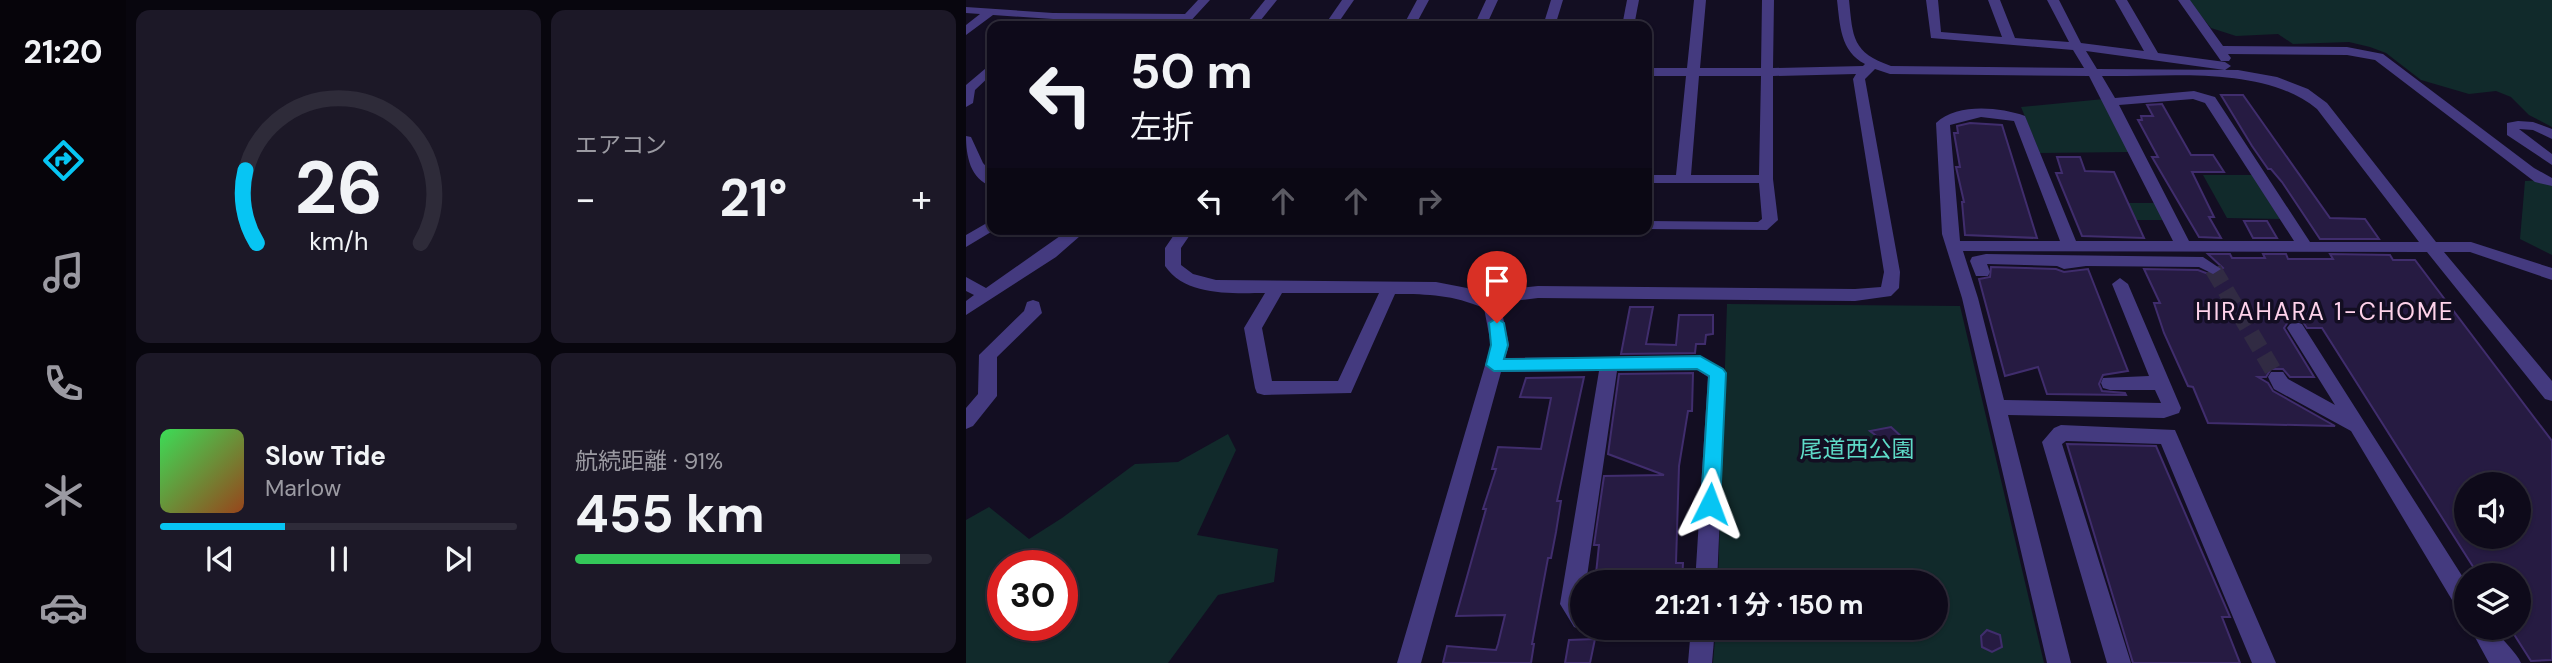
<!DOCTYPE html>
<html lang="ja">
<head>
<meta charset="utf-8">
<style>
  body { margin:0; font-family:"DM Sans","Noto Sans JP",sans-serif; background:#1c1827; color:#f1f3f6; height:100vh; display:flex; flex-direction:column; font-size:26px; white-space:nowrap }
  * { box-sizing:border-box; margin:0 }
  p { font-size:23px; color:#9b9aa2 }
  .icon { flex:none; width:38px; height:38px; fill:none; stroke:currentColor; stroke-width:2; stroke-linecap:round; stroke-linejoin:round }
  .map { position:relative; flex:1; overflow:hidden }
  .drawer { display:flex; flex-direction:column; gap:10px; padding:10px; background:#08060e; width:840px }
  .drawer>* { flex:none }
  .guide { position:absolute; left:21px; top:21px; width:665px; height:214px; border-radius:14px; box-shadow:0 2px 5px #0004,0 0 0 2px #2e2b39; background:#0e0a1a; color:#f1f3f6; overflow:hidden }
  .fabs { position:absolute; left:1488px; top:472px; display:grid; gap:14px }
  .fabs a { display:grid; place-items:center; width:77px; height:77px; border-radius:50%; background:#0e0a1a; box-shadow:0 2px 5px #0004,0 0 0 2px #2e2b39; font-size:35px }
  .speed { position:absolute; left:21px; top:550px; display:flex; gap:14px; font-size:35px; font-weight:700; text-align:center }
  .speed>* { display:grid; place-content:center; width:91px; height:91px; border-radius:50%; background:#0e0a1a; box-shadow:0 2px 5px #0004,0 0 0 2px #2e2b39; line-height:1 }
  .speed .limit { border:10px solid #d22; background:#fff; color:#111 }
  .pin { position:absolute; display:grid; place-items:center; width:60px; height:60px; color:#fff; margin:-72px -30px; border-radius:50% 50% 50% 0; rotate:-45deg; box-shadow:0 0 7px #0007 }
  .pin .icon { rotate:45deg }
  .me { position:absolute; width:77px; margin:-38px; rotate:3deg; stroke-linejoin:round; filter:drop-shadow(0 0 5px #0008) }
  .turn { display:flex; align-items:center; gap:24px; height:147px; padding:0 28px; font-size:32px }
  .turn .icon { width:91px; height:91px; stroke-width:2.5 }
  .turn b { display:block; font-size:49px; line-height:60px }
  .lanes { display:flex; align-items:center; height:66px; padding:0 28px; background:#0003; justify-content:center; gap:35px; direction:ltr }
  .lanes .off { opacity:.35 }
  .big { font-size:52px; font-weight:700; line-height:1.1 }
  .drawer .card { flex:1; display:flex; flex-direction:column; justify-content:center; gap:10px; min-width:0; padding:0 24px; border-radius:14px; background:#1c1827 }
  .drawer .dial { align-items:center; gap:0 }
  .dial svg { height:182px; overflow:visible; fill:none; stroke:#2e2b39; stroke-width:7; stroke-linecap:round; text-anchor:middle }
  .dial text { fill:#f1f3f6; stroke:none }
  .song { display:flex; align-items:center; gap:21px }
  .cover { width:84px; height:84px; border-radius:10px; background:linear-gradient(135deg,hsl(130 70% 55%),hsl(20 70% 35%)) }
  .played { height:7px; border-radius:4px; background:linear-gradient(90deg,#07c5f3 35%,#2e2b39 35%) }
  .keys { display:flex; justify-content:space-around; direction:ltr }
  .heat { display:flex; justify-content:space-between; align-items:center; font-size:38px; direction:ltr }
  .charge { height:10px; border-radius:5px; background:linear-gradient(90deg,#34c759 91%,#2e2b39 0) }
  .drawer .tiles { flex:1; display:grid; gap:10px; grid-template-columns:repeat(2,1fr) }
  .trip { position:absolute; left:604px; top:570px; width:378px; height:70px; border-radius:35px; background:#0e0a1a; box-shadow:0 2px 5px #0004,0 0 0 2px #2e2b39; font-weight:700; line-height:70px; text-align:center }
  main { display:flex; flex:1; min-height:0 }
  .dock { display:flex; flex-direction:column; width:126px; justify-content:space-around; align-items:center; background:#06040a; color:#9b9aa2 }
  .dock .icon { width:49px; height:49px }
  .dock .selected { color:#07c5f3 }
  .dock b { font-size:32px; color:#f1f3f6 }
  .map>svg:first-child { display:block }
</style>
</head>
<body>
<main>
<nav class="dock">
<b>21:20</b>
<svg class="icon selected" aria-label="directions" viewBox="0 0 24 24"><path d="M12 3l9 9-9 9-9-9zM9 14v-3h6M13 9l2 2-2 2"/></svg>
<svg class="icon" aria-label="music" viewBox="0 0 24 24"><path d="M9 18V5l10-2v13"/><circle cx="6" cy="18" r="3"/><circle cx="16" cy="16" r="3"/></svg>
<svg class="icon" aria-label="phone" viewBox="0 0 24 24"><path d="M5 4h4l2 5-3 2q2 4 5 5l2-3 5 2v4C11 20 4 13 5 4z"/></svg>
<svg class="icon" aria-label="climate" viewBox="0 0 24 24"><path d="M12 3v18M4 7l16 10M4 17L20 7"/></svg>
<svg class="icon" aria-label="car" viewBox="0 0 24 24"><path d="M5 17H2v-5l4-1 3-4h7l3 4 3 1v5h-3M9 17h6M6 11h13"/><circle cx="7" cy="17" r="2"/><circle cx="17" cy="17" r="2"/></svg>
</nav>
<section class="drawer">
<div class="tiles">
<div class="card dial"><svg viewBox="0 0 100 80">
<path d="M14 69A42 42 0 1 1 86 69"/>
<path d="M14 69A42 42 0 0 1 9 37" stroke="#07c5f3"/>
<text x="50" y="56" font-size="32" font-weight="700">26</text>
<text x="50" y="72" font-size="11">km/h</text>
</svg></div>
<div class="card"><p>エアコン</p>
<div class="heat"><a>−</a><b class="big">21°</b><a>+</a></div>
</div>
<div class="card">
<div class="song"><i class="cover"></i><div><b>Slow Tide</b><p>Marlow</p></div></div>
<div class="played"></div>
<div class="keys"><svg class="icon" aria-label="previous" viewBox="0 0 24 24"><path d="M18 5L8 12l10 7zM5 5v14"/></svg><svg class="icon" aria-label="pause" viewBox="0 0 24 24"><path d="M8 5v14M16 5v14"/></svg><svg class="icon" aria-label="next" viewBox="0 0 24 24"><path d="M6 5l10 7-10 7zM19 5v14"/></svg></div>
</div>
<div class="card"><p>航続距離 · 91%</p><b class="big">455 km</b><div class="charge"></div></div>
</div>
</section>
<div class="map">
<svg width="1586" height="663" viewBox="0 0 1586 663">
  <rect width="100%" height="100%" fill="#130e22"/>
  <g fill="#112a2b" fill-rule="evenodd">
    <path d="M 1222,0 L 1586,0 L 1586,127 L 1563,115 L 1545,97 L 1530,91 L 1503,94 L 1455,80 L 1420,53 L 1404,47 L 1383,42 L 1327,44 L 1312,34 L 1270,36 L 1245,28 Z"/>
    <path d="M 1138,99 L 1164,152 L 1074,153 L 1055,107 Z"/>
    <path d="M 1237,175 L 1286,175 L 1314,219 L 1261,218 Z"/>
    <path d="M 1586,180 L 1586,255 L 1554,239 L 1559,181 Z"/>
    <path d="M 1142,203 L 1190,203 L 1198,220 L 1149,220 Z"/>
    <path d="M 761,304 L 994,306 L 1078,663 L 747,663 L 750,628 L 970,628 L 970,583 L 752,583 Z"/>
    <path d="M 262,434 L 270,450 L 231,535 L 312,549 L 308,582 L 252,595 L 202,663 L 0,663 L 0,520 L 23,507 L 63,539 L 96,518 L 169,464 L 212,462 ZM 37,565 L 96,565 L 96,625 L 37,625 Z"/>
  </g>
  <g fill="#261b42" stroke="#402d6d" stroke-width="2" fill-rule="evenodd">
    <path d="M 1255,95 L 1277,95 L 1364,218 L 1399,219 L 1413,239 L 1354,239 L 1316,182 L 1305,169 L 1302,169 L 1286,146 Z"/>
    <path d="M 1196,104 L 1225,155 L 1247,155 L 1258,172 L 1226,172 L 1248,217 L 1243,217 L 1255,238 L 1233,237 L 1186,157 L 1192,157 L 1172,120 L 1176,120 L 1175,116 L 1187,116 L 1181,105 Z"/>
    <path d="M 1004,123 L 1036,125 L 1071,238 L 999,235 L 996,202 L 998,202 L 990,167 L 994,167 L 988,133 L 992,133 L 991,126 Z"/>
    <path d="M 1091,157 L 1114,157 L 1119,171 L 1148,172 L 1178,238 L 1116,236 L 1090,173 L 1096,173 Z"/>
    <path d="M 1278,221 L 1301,221 L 1311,238 L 1287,238 Z"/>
    <path d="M 1242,254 L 1264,254 L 1266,258 L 1299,258 L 1297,254 L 1320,254 L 1322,259 L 1367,259 L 1364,254 L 1424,255 L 1427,260 L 1449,260 L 1586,441 L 1586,660 L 1565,661 L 1544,628 L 1552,628 L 1552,576 L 1513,576 L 1356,328 L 1341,328 L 1337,322 L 1329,320 L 1322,322 L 1318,328 L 1348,377 L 1324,377 L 1317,369 L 1305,369 L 1300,377 L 1292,377 L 1302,383 L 1307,391 L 1369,426 L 1242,423 L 1227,387 L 1222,386 L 1198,333 L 1188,303 L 1194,303 L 1178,269 L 1232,270 L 1248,276 L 1257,268 ZM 1500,485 L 1552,485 L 1552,537 L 1500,537 Z"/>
    <path d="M 1025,267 L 1090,269 L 1098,272 L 1122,269 L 1162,371 L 1137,375 L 1133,384 L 1136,391 L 1159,393 L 1160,395 L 1081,394 L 1072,367 L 1039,376 L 1013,279 L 1024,277 Z"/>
    <path d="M 664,307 L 687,307 L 680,344 L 710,345 L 713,315 L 747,315 L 747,334 L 740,335 L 739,344 L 730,344 L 729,353 L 655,354 Z"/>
    <path d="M 727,373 L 726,411 L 722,411 L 713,466 L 710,563 L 717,563 L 716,583 L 685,583 L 686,572 L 654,573 L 652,583 L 629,583 L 633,545 L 628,545 L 638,476 L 698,475 L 642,454 L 653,374 Z"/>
    <path d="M 618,377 L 591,501 L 595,501 L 590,532 L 585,558 L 582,558 L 566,644 L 568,644 L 565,663 L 477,663 L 481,646 L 530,650 L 532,644 L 539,615 L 490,616 L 520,509 L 517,509 L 530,469 L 526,469 L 532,447 L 575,449 L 585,398 L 554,397 L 560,378 Z"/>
    <path d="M 925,427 L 938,439 L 920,443 L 904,431 Z"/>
    <path d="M 1101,444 L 1190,446 L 1264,617 L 1256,617 L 1274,663 L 1167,663 Z"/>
    <path d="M 1021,630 L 1034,635 L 1036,647 L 1026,652 L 1016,647 L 1015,636 Z"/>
    <path d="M 629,639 L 624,663 L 599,663 L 603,640 Z"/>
  </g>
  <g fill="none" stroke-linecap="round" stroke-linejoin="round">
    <path stroke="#312b43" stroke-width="17" stroke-dasharray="17 8" stroke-linecap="butt" d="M 1247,269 L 1311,377"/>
    <g fill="#443a7f" fill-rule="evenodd">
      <path d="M 232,0 L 244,0 L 220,26 L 208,26 L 213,20 L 87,19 L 27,15 L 0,35 L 0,25 L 14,14 L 0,13 L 0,7 L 87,13 L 219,14 Z"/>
      <path d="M 299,0 L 311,0 L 290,26 L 278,26 Z"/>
      <path d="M 376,0 L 388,0 L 370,26 L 358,26 Z"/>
      <path d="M 451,0 L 463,0 L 449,26 L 437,26 Z"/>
      <path d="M 520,0 L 532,0 L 520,26 L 508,26 Z"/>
      <path d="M 585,0 L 597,0 L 589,26 L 577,26 Z"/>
      <path d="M 661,0 L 673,0 L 668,26 L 656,26 Z"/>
      <path d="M 728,0 L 740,0 L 734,68 L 795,68 L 796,0 L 808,0 L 807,68 L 897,66 L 899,64 C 874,51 874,25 871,0 L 883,0 C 887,38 886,52 925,66 L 1118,68 L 1107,50 L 965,38 L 960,0 L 972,0 L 975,32 L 1036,37 L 1022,0 L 1034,0 L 1049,38 L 1103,42 L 1081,0 L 1093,0 L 1115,43 L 1178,51 L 1149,0 L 1161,0 L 1192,53 L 1259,62 L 1265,66 L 1259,70 L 1120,51 L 1131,69 L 1272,70 L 1311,77 L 1342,89 L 1361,103 L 1470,242 L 1505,242 L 1586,268 L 1586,280 L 1504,252 L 1478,252 L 1586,381 L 1586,401 L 1579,399 L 1461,252 L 997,251 L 1012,298 L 1038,400 L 1195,403 L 1189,390 L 1144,390 L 1137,388 L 1135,383 L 1137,378 L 1183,376 L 1146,284 L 1154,278 L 1162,284 L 1215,408 L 1213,413 L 1198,418 L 1042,415 L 1105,663 L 1081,663 L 996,298 L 976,234 L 970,123 C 991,103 1033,107 1059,116 L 1110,241 L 1207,241 L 1123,76 L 924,74 L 909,69 L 899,79 L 934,272 L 933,288 L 925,296 L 889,301 L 572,298 L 555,300 L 535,308 L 543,345 L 539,358 L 734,356 L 757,369 L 760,374 L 751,583 L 729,583 L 742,377 L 731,370 L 651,371 L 620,583 L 616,583 L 616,628 L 620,628 L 616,630 L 608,627 L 594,604 L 633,371 L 535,372 L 455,663 L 431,663 L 525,345 L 518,308 C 486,295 464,294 429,294 L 385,393 L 298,395 L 291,393 L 289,388 L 278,328 L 299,293 C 267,293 220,297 199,266 L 199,248 L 212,229 L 228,229 L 215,248 L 215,265 L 227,274 L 250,280 L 470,282 L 501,288 L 526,298 L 552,288 L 572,286 L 889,289 L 915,287 L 918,272 L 887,79 L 890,74 L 807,76 L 807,179 L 812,220 L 801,230 L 676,229 L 681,229 L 681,221 L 792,222 L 796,219 L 793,183 L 681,183 L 681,175 L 710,175 L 720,76 L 681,76 L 681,68 L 721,68 ZM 733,76 L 795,76 L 793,175 L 725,175 ZM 1136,76 C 1202,77 1298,65 1351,109 L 1453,242 L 1344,242 L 1249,97 L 1228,91 L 1149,98 ZM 1227,99 L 1239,103 L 1328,241 L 1223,241 L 1153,105 ZM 1015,117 L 1048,121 L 1094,241 L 994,241 L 984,125 ZM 316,293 L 413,293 L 372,381 L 306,381 L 296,328 Z"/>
      <path d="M 1212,0 L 1224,0 L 1257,46 L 1381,47 L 1417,54 L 1568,168 L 1586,178 L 1586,186 L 1569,182 L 1409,60 L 1381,55 L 1262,54 L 1265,58 L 1263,61 L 1255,61 Z"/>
      <path d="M 26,63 L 26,74 L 9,90 L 7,103 L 0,107 L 0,85 Z"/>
      <path d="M 1552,121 L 1567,122 L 1586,129 L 1586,139 L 1567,130 L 1553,129 L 1586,154 L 1586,165 L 1541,135 L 1541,123 Z"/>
      <path d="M 0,136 L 5,137 L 17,163 L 26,173 L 26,186 C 4,180 0,155 0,136 Z"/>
      <path d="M 26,220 L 26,229 L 30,229 L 0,247 L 0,235 Z"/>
      <path d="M 104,229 L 122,229 L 90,257 L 0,315 L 0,301 L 8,295 L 0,291 L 0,277 L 20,288 Z"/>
      <path d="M 1020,254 L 1237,257 L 1255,269 L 1247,274 L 1233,267 L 1120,266 L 1098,269 L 1091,266 L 1021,264 L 1024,272 L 1022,276 L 1010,276 L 1004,261 L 1006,257 Z"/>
      <path d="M 67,300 L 73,302 L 76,313 L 31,357 L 31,396 L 7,426 L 0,429 L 0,408 L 12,394 L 13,355 L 58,311 L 61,302 Z"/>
      <path d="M 1330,322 L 1336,324 L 1500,582 L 1500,613 L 1492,610 L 1385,431 L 1308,389 L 1302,377 L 1305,372 L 1317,372 L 1322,379 L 1369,405 L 1321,328 L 1324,324 Z"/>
      <path d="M 1095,425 L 1209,430 L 1310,663 L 1286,663 L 1195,444 L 1100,441 L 1096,444 L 1165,663 L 1141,663 L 1076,442 L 1088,428 Z"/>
      <path d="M 725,628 L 749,628 L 746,663 L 722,663 Z"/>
      <path d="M 1504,628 L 1528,628 C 1536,640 1551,653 1555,663 L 1523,663 Z"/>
    </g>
  </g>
  <path fill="#07c5f3" stroke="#05809e" stroke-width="2" d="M 531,318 L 538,323 L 542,345 L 538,359 L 734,356 L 757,369 L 760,373 L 754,504 L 751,510 L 744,512 L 737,510 L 735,504 L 743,376 L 731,369 L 528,371 L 520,365 L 525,345 L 523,323 Z"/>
  <g text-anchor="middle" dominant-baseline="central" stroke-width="7" stroke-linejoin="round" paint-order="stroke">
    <g font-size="23" fill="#5edbc8" stroke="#130e22">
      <text x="891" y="449">尾道西公園</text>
    </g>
    <g font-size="24" letter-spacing="2" fill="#fed2ea" stroke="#130e22">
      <text x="1359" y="311">HIRAHARA 1-CHOME</text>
    </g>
  </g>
</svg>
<div class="fabs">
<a><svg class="icon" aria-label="sound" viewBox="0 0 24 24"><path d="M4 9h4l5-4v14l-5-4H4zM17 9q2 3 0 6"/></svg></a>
<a><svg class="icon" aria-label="layers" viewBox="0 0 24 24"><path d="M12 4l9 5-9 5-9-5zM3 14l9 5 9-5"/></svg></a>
</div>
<div class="speed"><div class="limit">30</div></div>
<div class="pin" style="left:531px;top:323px;background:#d93025"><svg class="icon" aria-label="arrive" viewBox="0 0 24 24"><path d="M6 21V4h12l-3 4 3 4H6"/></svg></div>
<svg class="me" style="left:744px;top:504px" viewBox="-20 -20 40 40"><path d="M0-17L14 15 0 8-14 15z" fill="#07c5f3" stroke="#fff" stroke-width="4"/></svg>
<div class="trip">21:21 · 1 分 · 150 m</div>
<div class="guide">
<div class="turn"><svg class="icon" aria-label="left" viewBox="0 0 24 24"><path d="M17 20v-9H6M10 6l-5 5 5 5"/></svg><div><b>50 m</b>左折</div></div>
<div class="lanes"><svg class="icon" aria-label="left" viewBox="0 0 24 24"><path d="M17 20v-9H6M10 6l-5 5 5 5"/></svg><svg class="icon off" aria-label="ahead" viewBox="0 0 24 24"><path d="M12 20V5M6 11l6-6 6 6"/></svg><svg class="icon off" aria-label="ahead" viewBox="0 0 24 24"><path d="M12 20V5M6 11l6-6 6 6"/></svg><svg class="icon off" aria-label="right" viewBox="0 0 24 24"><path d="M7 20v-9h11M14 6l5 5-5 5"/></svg></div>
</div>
</div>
</main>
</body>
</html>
